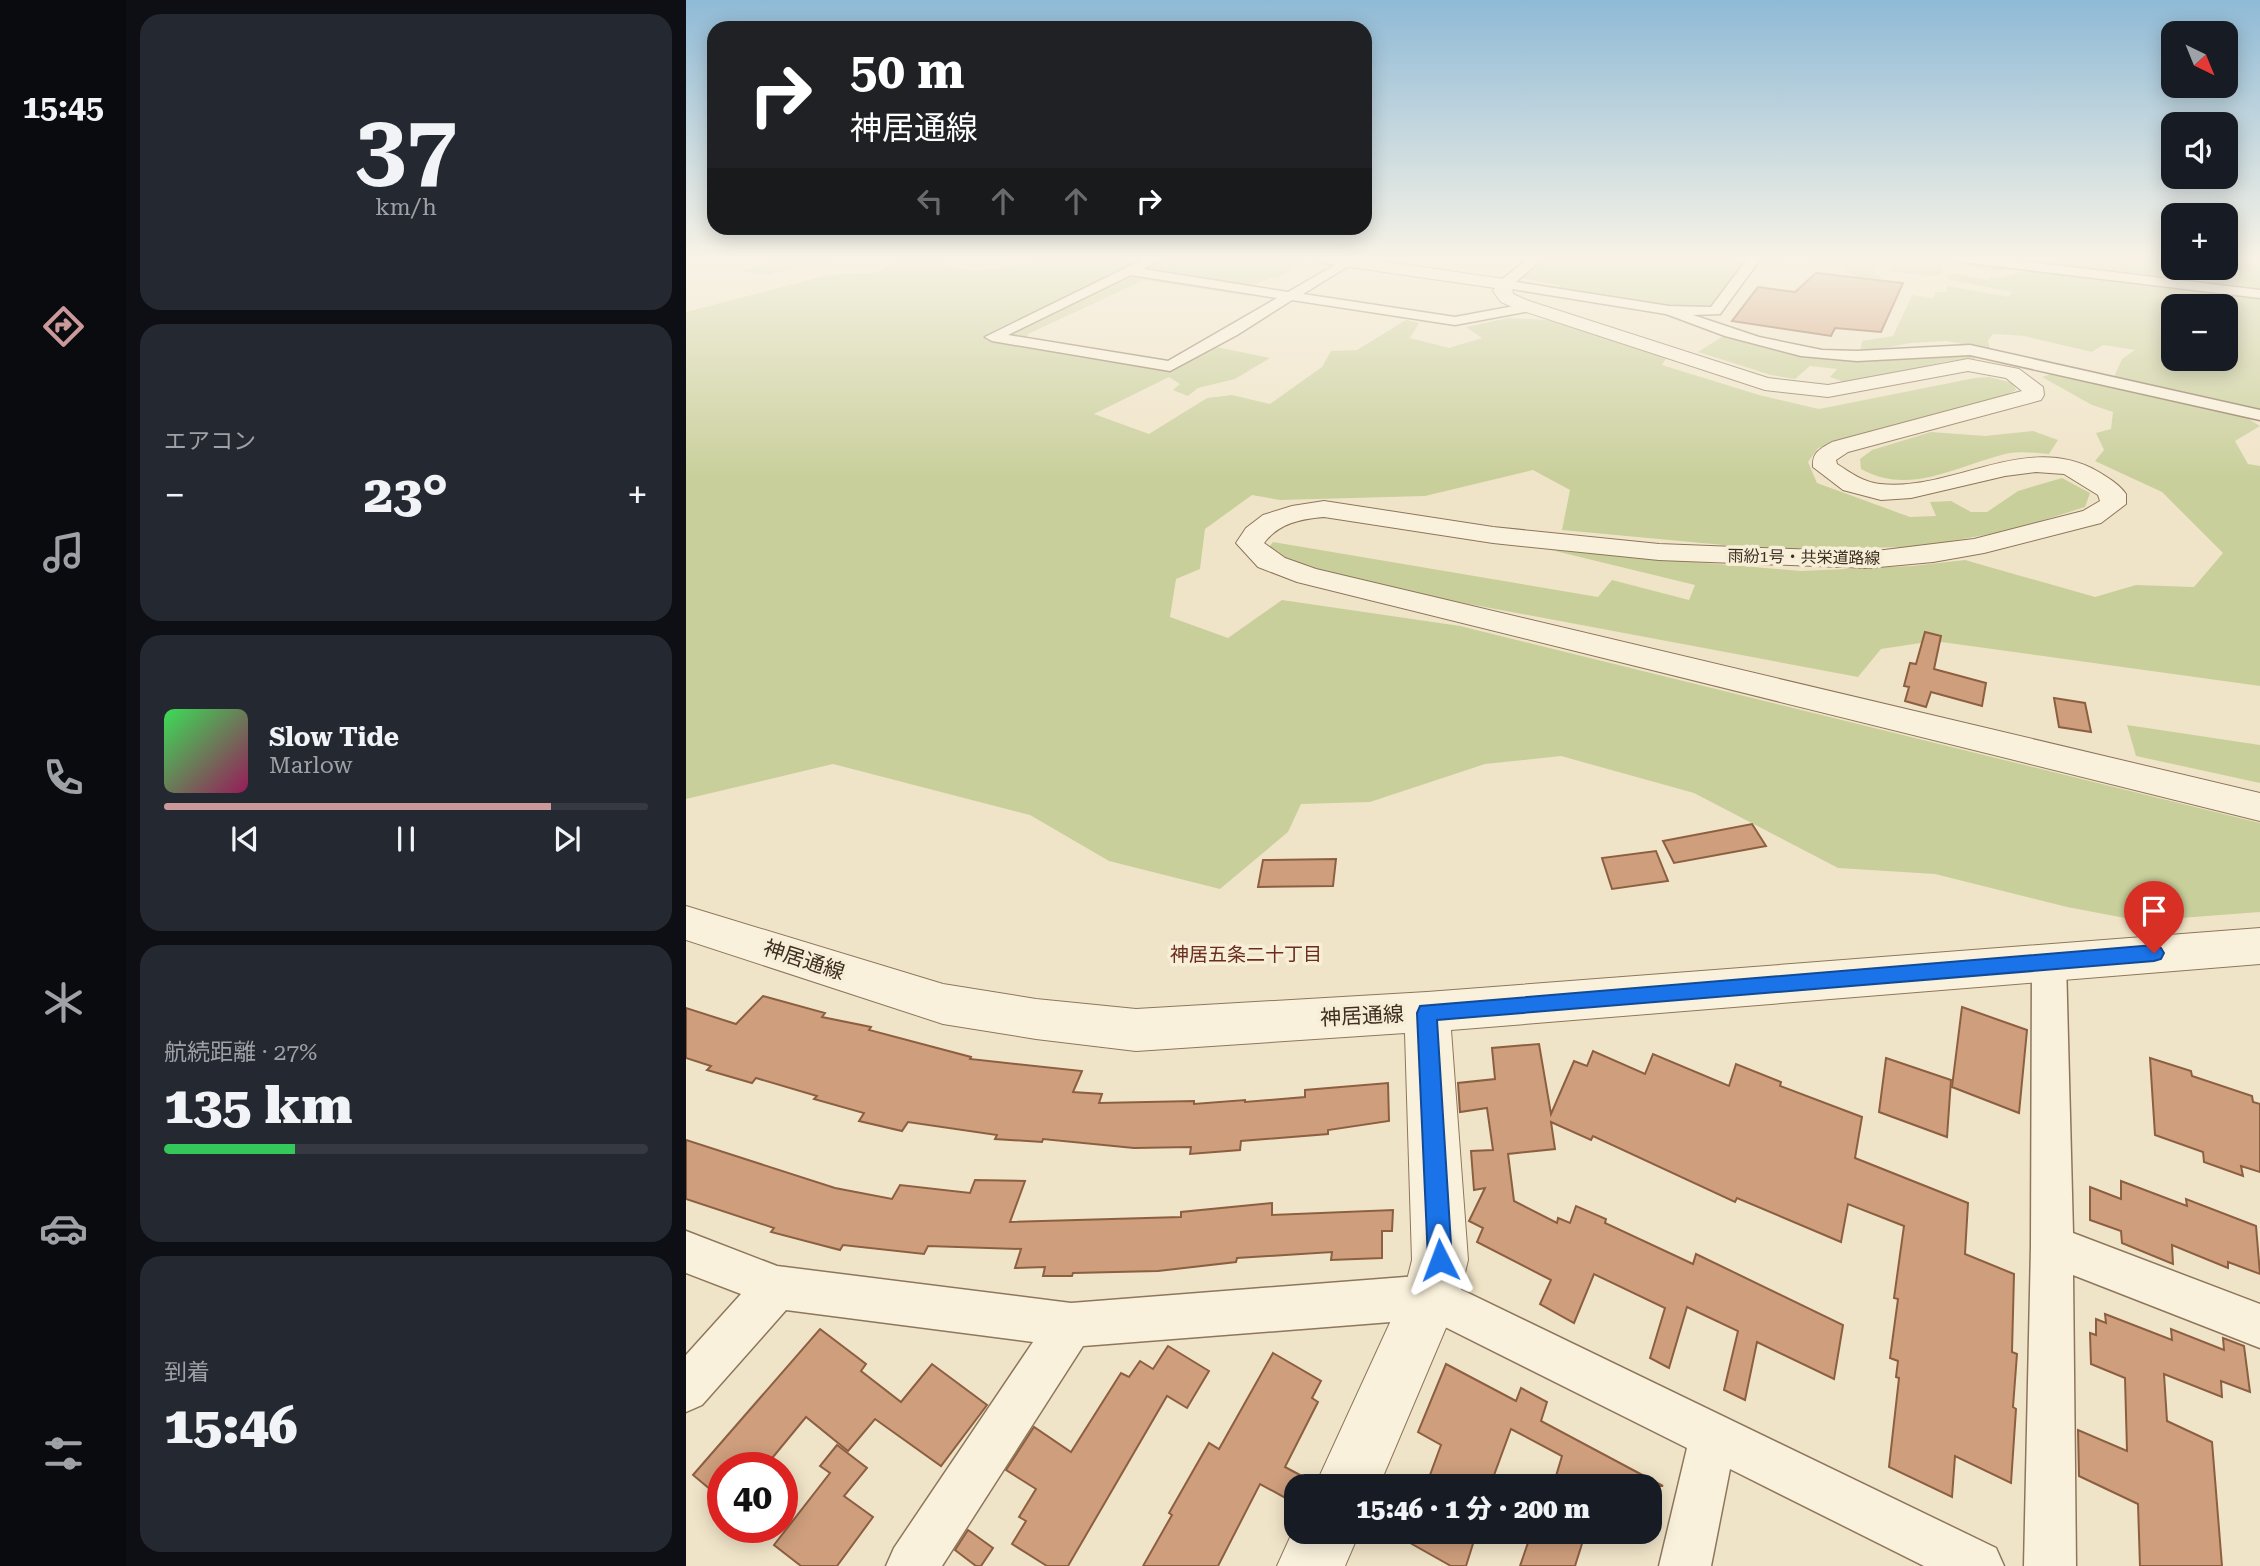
<!DOCTYPE html>
<html lang="ja">
<head>
<meta charset="utf-8">
<style>
  body { margin:0; font-family:"Roboto Serif","Noto Sans JP",serif; background:#242831; color:#f1f3f6; height:100vh; display:flex; flex-direction:column; font-size:26px; white-space:nowrap }
  * { box-sizing:border-box; margin:0 }
  p { font-size:23px; color:#9ea1a6 }
  .icon { flex:none; width:38px; height:38px; fill:none; stroke:currentColor; stroke-width:2; stroke-linecap:round; stroke-linejoin:round }
  .map { position:relative; flex:1; overflow:hidden }
  .sheet { display:flex; flex-direction:column; gap:14px; padding:14px; background:#0d0f14; width:560px }
  .sheet>* { flex:none }
  .top-card { position:absolute; left:21px; top:21px; width:665px; height:214px; border-radius:21px; box-shadow:0 4px 18px #0003; background:#202124; color:#fff; overflow:hidden }
  .needle { width:46px; rotate:137deg }
  .buttons { position:absolute; left:1475px; top:21px; display:grid; gap:14px }
  .buttons a { display:grid; place-items:center; width:77px; height:77px; border-radius:14px; background:#171b24; box-shadow:0 4px 18px #0003; font-size:35px }
  .speed { position:absolute; left:21px; top:1452px; display:flex; gap:14px; font-size:35px; font-weight:700; text-align:center }
  .speed>* { display:grid; place-content:center; width:91px; height:91px; border-radius:50%; background:#171b24; box-shadow:0 4px 18px #0003; line-height:1 }
  .speed .limit { border:10px solid #d22; background:#fff; color:#111 }
  .pin { position:absolute; display:grid; place-items:center; width:60px; height:60px; color:#fff; margin:-72px -30px; border-radius:50% 50% 50% 0; rotate:-45deg; box-shadow:0 0 7px #0007 }
  .pin .icon { rotate:45deg }
  .me { position:absolute; width:77px; margin:-38px; rotate:357deg; stroke-linejoin:round; filter:drop-shadow(0 0 5px #0008) }
  .turn { display:flex; align-items:center; gap:24px; height:147px; padding:0 28px; font-size:32px }
  .turn .icon { width:91px; height:91px; stroke-width:2.5 }
  .turn b { display:block; font-size:49px; line-height:60px }
  .lanes { display:flex; align-items:center; height:66px; padding:0 28px; background:#0003; justify-content:center; gap:35px; direction:ltr }
  .lanes .off { opacity:.35 }
  .big { font-size:52px; font-weight:800; line-height:1.1 }
  .sheet .widget { flex:1; display:flex; flex-direction:column; justify-content:center; gap:10px; min-width:0; padding:0 24px; border-radius:21px; background:#242831 }
  .sheet .dial { align-items:center; gap:0 }
  .dial b { font-size:91px; line-height:1 }
  .song { display:flex; align-items:center; gap:21px }
  .cover { width:84px; height:84px; border-radius:10px; background:linear-gradient(135deg,hsl(130 70% 55%),hsl(330 70% 35%)) }
  .played { height:7px; border-radius:4px; background:linear-gradient(90deg,#cc999b 80%,#363941 80%) }
  .keys { display:flex; justify-content:space-around; direction:ltr }
  .heat { display:flex; justify-content:space-between; align-items:center; font-size:38px; direction:ltr }
  .charge { height:10px; border-radius:5px; background:linear-gradient(90deg,#34c759 27%,#363941 0) }
  .trip { position:absolute; left:598px; top:1474px; width:378px; height:70px; border-radius:21px; background:#171b24; box-shadow:0 4px 18px #0003; font-weight:800; line-height:70px; text-align:center }
  main { display:flex; flex:1; min-height:0 }
  .menu { display:flex; flex-direction:column; width:126px; justify-content:space-around; align-items:center; background:#090b0e; color:#9ea1a6 }
  .menu .icon { width:49px; height:49px }
  .menu .active { color:#cc999b }
  .menu b { font-size:32px; color:#f1f3f6 }
  .map>svg:first-child { display:block }
</style>
</head>
<body>
<main>
<nav class="menu">
<b>15:45</b>
<svg class="icon active" aria-label="directions" viewBox="0 0 24 24"><path d="M12 3l9 9-9 9-9-9zM9 14v-3h6M13 9l2 2-2 2"/></svg>
<svg class="icon" aria-label="music" viewBox="0 0 24 24"><path d="M9 18V5l10-2v13"/><circle cx="6" cy="18" r="3"/><circle cx="16" cy="16" r="3"/></svg>
<svg class="icon" aria-label="phone" viewBox="0 0 24 24"><path d="M5 4h4l2 5-3 2q2 4 5 5l2-3 5 2v4C11 20 4 13 5 4z"/></svg>
<svg class="icon" aria-label="climate" viewBox="0 0 24 24"><path d="M12 3v18M4 7l16 10M4 17L20 7"/></svg>
<svg class="icon" aria-label="car" viewBox="0 0 24 24"><path d="M5 17H2v-5l4-1 3-4h7l3 4 3 1v5h-3M9 17h6M6 11h13"/><circle cx="7" cy="17" r="2"/><circle cx="17" cy="17" r="2"/></svg>
<svg class="icon" aria-label="filters" viewBox="0 0 24 24"><path d="M4 7h16M4 17h16"/><circle cx="9" cy="7" r="2"/><circle cx="15" cy="17" r="2"/></svg>
</nav>
<section class="sheet">
<div class="widget dial"><b>37</b><p>km/h</p></div>
<div class="widget"><p>エアコン</p>
<div class="heat"><a>−</a><b class="big">23°</b><a>+</a></div>
</div>
<div class="widget">
<div class="song"><i class="cover"></i><div><b>Slow Tide</b><p>Marlow</p></div></div>
<div class="played"></div>
<div class="keys"><svg class="icon" aria-label="previous" viewBox="0 0 24 24"><path d="M18 5L8 12l10 7zM5 5v14"/></svg><svg class="icon" aria-label="pause" viewBox="0 0 24 24"><path d="M8 5v14M16 5v14"/></svg><svg class="icon" aria-label="next" viewBox="0 0 24 24"><path d="M6 5l10 7-10 7zM19 5v14"/></svg></div>
</div>
<div class="widget"><p>航続距離 · 27%</p><b class="big">135 km</b><div class="charge"></div></div>
<div class="widget"><p>到着</p><b class="big">15:46</b></div>
</section>
<div class="map">
<svg width="1574" height="1566" viewBox="0 0 1574 1566">
  <rect width="100%" height="100%" fill="#f0e4c8"/>
  <g fill="#c9cf9b" fill-rule="evenodd">
    <path d="M 87,258 L 175,258 L 111,266 L 83,275 L 55,272 L 92,259 Z"/>
    <path d="M 217,258 L 262,258 L 252,263 C 292,280 332,263 372,258 L 600,258 L 619,261 L 592,278 L 584,278 L 564,286 L 563,296 L 458,280 L 342,334 L 340,346 L 466,369 L 511,343 L 584,358 L 549,379 L 512,388 L 502,396 L 487,390 L 494,384 L 483,377 L 408,414 L 463,434 L 521,398 L 546,395 L 584,404 L 636,367 L 645,351 L 671,350 L 720,320 L 733,323 L 724,338 L 763,348 L 796,338 L 780,327 L 822,318 L 863,320 L 981,357 L 976,365 L 1073,395 L 1133,409 L 1289,378 L 1303,377 L 1327,383 L 1330,390 L 1310,400 L 1132,448 L 1122,462 L 1131,483 L 1224,517 L 1250,516 L 1244,502 L 1265,501 L 1285,512 L 1301,512 L 1332,491 L 1376,478 L 1404,493 L 1399,507 L 1326,530 L 1233,547 L 1080,549 L 876,530 L 884,490 L 847,470 L 739,496 L 594,500 L 566,495 L 519,529 L 514,569 L 490,579 L 484,617 L 542,638 L 596,600 L 774,626 L 1574,823 L 1574,912 L 1455,921 L 1381,907 L 1249,874 L 1152,868 L 1008,793 L 875,756 L 799,764 L 684,802 L 615,804 L 602,832 L 534,889 L 423,861 L 344,815 L 147,764 L 0,799 L 0,312 L 142,275 L 191,272 Z"/>
    <path d="M 859,258 L 1063,258 L 1025,309 L 982,308 L 871,289 L 874,285 L 835,278 Z"/>
    <path d="M 1081,258 L 1257,258 L 1324,266 L 1312,273 L 1276,265 L 1256,266 L 1256,273 L 1245,276 L 1202,271 L 1204,265 L 1192,264 L 1186,271 L 1196,278 C 1181,280 1165,279 1156,265 L 1097,259 L 1094,265 L 1078,265 Z"/>
    <path d="M 1289,258 L 1487,258 L 1488,268 L 1540,268 L 1540,258 L 1574,258 L 1574,410 L 1428,377 L 1436,359 L 1449,350 L 1417,345 L 1406,352 L 1338,336 L 1307,334 L 1302,341 L 1304,349 L 1260,341 L 1224,343 L 1174,353 L 1176,341 L 1207,336 L 1226,295 L 1248,298 L 1249,292 L 1261,292 L 1261,286 L 1323,297 L 1326,292 L 1264,280 L 1260,276 L 1269,273 L 1302,280 L 1305,276 L 1314,278 L 1342,270 ZM 1488,306 L 1540,306 L 1540,359 L 1488,359 Z"/>
    <path d="M 1039,335 L 1106,351 L 1252,351 L 1291,355 L 1288,360 L 1262,361 L 1164,384 L 1144,377 L 1151,369 L 1124,366 L 1109,379 L 1085,375 L 1012,352 Z"/>
    <path d="M 1365,374 L 1404,379 L 1558,416 L 1574,426 L 1549,441 L 1562,464 L 1574,466 L 1574,686 L 1248,641 L 1195,649 L 1172,677 L 570,564 L 587,542 L 912,597 L 926,580 L 1003,600 L 1009,585 L 865,550 L 1115,571 L 1226,566 L 1279,560 L 1409,597 L 1450,585 L 1508,587 L 1537,553 L 1476,492 L 1409,461 L 1418,450 L 1410,433 L 1425,429 L 1427,412 L 1406,405 L 1356,377 Z"/>
    <path d="M 1347,431 L 1372,440 L 1363,454 C 1350,453 1336,451 1324,453 C 1273,464 1225,497 1175,469 L 1174,459 L 1186,450 L 1245,432 L 1299,436 Z"/>
    <path d="M 1441,725 L 1574,745 L 1574,783 L 1450,756 Z"/>
  </g>
  <g fill="#cf9f7d" stroke="#8d5f41" stroke-width="2">
    <path d="M 1130,273 L 1217,283 L 1195,332 L 1149,328 L 1145,336 L 1046,321 L 1072,287 L 1109,292 Z"/>
    <path d="M 1239,632 L 1255,636 L 1248,669 L 1300,683 L 1296,706 L 1245,692 L 1240,707 L 1219,701 L 1223,687 L 1218,686 L 1224,663 L 1230,664 Z"/>
    <path d="M 1368,698 L 1399,703 L 1405,732 L 1373,727 Z"/>
    <path d="M 1066,824 L 1080,846 L 988,863 L 977,841 Z"/>
    <path d="M 970,851 L 982,881 L 926,889 L 916,858 Z"/>
    <path d="M 650,859 L 647,886 L 572,887 L 577,860 Z"/>
    <path d="M 77,996 L 139,1013 L 136,1017 L 185,1027 L 183,1030 L 285,1057 L 284,1059 L 396,1071 L 387,1092 L 416,1094 L 413,1103 L 508,1101 L 508,1104 L 559,1100 L 559,1102 L 619,1097 L 619,1090 L 702,1083 L 703,1121 L 642,1130 L 642,1134 L 555,1141 L 554,1150 L 504,1154 L 505,1147 L 448,1148 L 357,1139 L 356,1142 L 309,1139 L 311,1135 L 222,1122 L 216,1131 L 173,1121 L 178,1113 L 128,1099 L 131,1096 L 70,1078 L 66,1083 L 21,1070 L 25,1066 L 0,1058 L 0,1008 L 50,1024 Z"/>
    <path d="M 1276,1007 L 1341,1030 L 1333,1113 L 1266,1087 Z"/>
    <path d="M 853,1044 L 865,1114 L 888,1061 L 901,1066 L 907,1051 L 959,1074 L 967,1054 L 1043,1086 L 1050,1064 L 1095,1082 L 1094,1086 L 1176,1117 L 1169,1158 L 1282,1203 L 1279,1254 L 1328,1274 L 1326,1352 L 1331,1354 L 1327,1407 L 1330,1409 L 1325,1483 L 1269,1456 L 1266,1497 L 1203,1467 L 1213,1378 L 1210,1377 L 1212,1361 L 1204,1358 L 1212,1299 L 1208,1298 L 1218,1226 L 1162,1204 L 1155,1242 L 1051,1198 L 1049,1202 L 907,1136 L 905,1140 L 865,1122 L 869,1149 L 822,1154 L 828,1201 L 871,1223 L 872,1218 L 884,1223 L 890,1206 L 920,1219 L 919,1223 L 1007,1264 L 1010,1254 L 1157,1325 L 1148,1379 L 1071,1342 L 1059,1400 L 1038,1390 L 1052,1331 L 1001,1307 L 983,1368 L 964,1358 L 979,1308 L 908,1274 L 888,1323 L 854,1304 L 865,1280 L 791,1242 L 797,1228 L 783,1221 L 799,1188 L 788,1190 L 785,1151 L 807,1150 L 801,1108 L 774,1112 L 772,1083 L 809,1079 L 806,1048 Z"/>
    <path d="M 1200,1058 L 1265,1080 L 1261,1137 L 1193,1112 Z"/>
    <path d="M 1464,1058 L 1505,1071 L 1506,1076 L 1566,1096 L 1567,1102 L 1574,1104 L 1574,1172 L 1555,1166 L 1557,1176 L 1518,1162 L 1517,1152 L 1469,1135 Z"/>
    <path d="M 0,1140 L 149,1188 L 206,1199 L 214,1185 L 284,1193 L 289,1180 L 339,1181 L 324,1222 L 495,1217 L 495,1212 L 586,1203 L 586,1215 L 707,1210 L 706,1231 L 696,1231 L 696,1258 L 645,1260 L 646,1252 L 551,1258 L 550,1262 L 472,1271 L 387,1273 L 386,1276 L 357,1276 L 359,1267 L 329,1268 L 335,1249 L 242,1246 L 238,1254 L 157,1245 L 154,1250 L 85,1232 L 88,1228 L 0,1199 Z"/>
    <path d="M 1435,1181 L 1501,1206 L 1500,1199 L 1570,1226 L 1574,1274 L 1542,1262 L 1542,1268 L 1486,1245 L 1487,1264 L 1436,1243 L 1435,1231 L 1404,1220 L 1404,1187 L 1435,1199 Z"/>
    <path d="M 1419,1314 L 1486,1340 L 1485,1329 L 1538,1350 L 1537,1338 L 1558,1346 L 1564,1392 L 1535,1381 L 1536,1397 L 1478,1374 L 1481,1421 L 1526,1442 L 1536,1566 L 1454,1566 L 1452,1504 L 1393,1476 L 1392,1430 L 1441,1451 L 1439,1378 L 1405,1364 L 1404,1333 L 1410,1335 L 1410,1319 L 1420,1323 Z"/>
    <path d="M 134,1329 L 180,1364 L 175,1371 L 215,1402 L 246,1364 L 301,1405 L 255,1466 L 189,1419 L 162,1451 L 120,1417 L 78,1468 L 37,1468 L 37,1500 L 7,1475 Z"/>
    <path d="M 482,1346 L 523,1371 L 501,1408 L 481,1396 L 382,1566 L 361,1566 L 326,1544 L 340,1521 L 333,1517 L 350,1489 L 320,1470 L 348,1427 L 385,1452 L 435,1373 L 443,1377 L 454,1361 L 467,1369 Z"/>
    <path d="M 587,1353 L 635,1381 L 626,1398 L 632,1402 L 599,1467 L 616,1476 L 605,1501 L 574,1484 L 532,1566 L 457,1566 L 486,1515 L 483,1513 L 523,1443 L 533,1449 Z"/>
    <path d="M 760,1364 L 830,1401 L 835,1388 L 861,1402 L 855,1421 L 977,1486 L 867,1486 L 876,1456 L 825,1429 L 804,1486 L 740,1486 L 755,1445 L 732,1432 Z"/>
    <path d="M 151,1445 L 181,1468 L 158,1496 L 187,1517 L 151,1566 L 115,1566 L 88,1545 L 144,1473 L 134,1466 Z"/>
    <path d="M 282,1530 L 307,1548 L 295,1566 L 290,1566 L 269,1550 Z"/>
    <path d="M 703,1531 L 791,1531 L 780,1566 L 765,1566 Z"/>
    <path d="M 846,1531 L 900,1531 L 889,1566 L 834,1566 Z"/>
  </g>
  <g fill="none" stroke-linecap="round" stroke-linejoin="round">
    <g stroke="#8d765c" stroke-width="3">
      <g id="minor">
        <path d="M 460,258 L 477,258 L 457,269 L 602,292 L 661,258 L 666,262 L 664,265 L 617,294 L 769,317 L 844,303 L 851,307 L 844,311 L 769,325 L 606,300 L 551,335 L 484,371 L 306,341 L 299,337 ZM 445,275 L 591,298 L 482,361 L 322,335 Z"/>
        <path d="M 843,258 L 857,258 L 830,282 L 983,306 L 1025,307 L 1062,258 L 1075,258 L 1034,314 L 1007,315 L 1073,337 L 1136,350 L 1171,351 L 1284,345 L 1574,410 L 1574,420 L 1284,355 L 1171,361 L 1115,356 L 1039,336 L 980,314 L 814,287 L 814,281 Z"/>
        <path d="M 1269,258 L 1310,258 L 1574,290 L 1574,298 L 1275,262 Z"/>
        <path d="M 1363,947 L 1375,951 L 1380,961 L 1387,1233 L 1574,1304 L 1574,1348 L 1387,1275 L 1390,1566 L 1338,1566 L 1345,1246 L 1346,961 L 1351,951 Z"/>
        <path d="M 0,1231 L 91,1266 L 385,1303 L 745,1275 L 1310,1548 L 1318,1566 L 1238,1566 L 1044,1469 L 1025,1566 L 973,1566 L 1001,1448 L 743,1319 L 397,1346 L 256,1566 L 200,1566 L 208,1548 L 347,1342 L 100,1310 L 16,1405 L 0,1412 L 0,1355 L 55,1294 L 0,1273 Z"/>
      </g>
    </g>
    <g stroke="#8d765c" stroke-width="2">
      <g id="tertiary">
        <path d="M 628,258 L 674,258 L 825,280 L 827,294 L 843,301 L 1082,378 L 1142,385 L 1282,359 L 1333,369 L 1357,387 L 1358,395 L 1355,400 L 1162,452 L 1150,460 L 1151,464 C 1165,473 1177,482 1194,484 C 1267,492 1340,431 1411,471 C 1421,477 1433,484 1440,494 L 1440,504 L 1415,523 L 1298,553 L 1247,562 L 1182,568 L 973,560 L 807,543 L 638,517 C 615,519 593,523 578,543 L 599,558 L 630,569 L 1574,793 L 1574,821 L 611,582 L 572,567 L 550,543 L 560,528 L 577,515 L 606,506 L 638,501 L 807,527 L 973,544 L 1182,552 L 1288,539 L 1397,511 L 1414,501 L 1412,495 L 1378,474 L 1350,472 L 1319,476 L 1225,498 L 1195,500 L 1157,490 L 1127,467 C 1126,452 1134,449 1146,442 L 1336,391 L 1320,378 L 1282,371 L 1142,397 L 1079,390 L 831,309 L 815,302 L 807,291 L 809,288 L 636,263 Z"/>
        <path d="M 0,906 L 257,984 L 350,999 L 450,1009 L 741,992 L 1574,928 L 1574,964 L 765,1030 L 782,1260 L 773,1297 L 693,1486 L 629,1486 L 718,1292 L 726,1260 L 719,1033 L 450,1051 L 350,1039 L 257,1024 L 0,940 Z"/>
        <path d="M 611,1522 L 611,1531 L 674,1531 L 659,1566 L 591,1566 Z"/>
      </g>
    </g>
    <use href="#minor" fill="#faf1dc" fill-rule="evenodd"/>
    <use href="#tertiary" fill="#faf1dc" fill-rule="evenodd"/>
  </g>
  <linearGradient id="sky" x2="0" y2="1"><stop stop-color="#8fbad6"/><stop offset="0.54" stop-color="#f8f3e6"/><stop offset="1" stop-color="#f8f3e6" stop-opacity="0"/></linearGradient>
  <rect width="1574" height="478" fill="url(#sky)"/>
  <path fill="#1a73e8" stroke="#114b97" stroke-width="2" d="M 1468,945 L 1475,948 L 1478,953 L 1475,959 L 1468,961 L 751,1020 L 766,1260 L 763,1268 L 754,1272 L 746,1268 L 742,1260 L 731,1013 L 734,1006 Z"/>
  <g text-anchor="middle" dominant-baseline="central" stroke-width="7" stroke-linejoin="round" paint-order="stroke">
    <g font-size="16" fill="#3d2e20" stroke="#f7eed8">
      <text transform="translate(1118 557) rotate(1)">雨紛1号・共栄道路線</text>
    </g>
    <g font-size="19" fill="#6b2e1e" stroke="#f7eed8">
      <text x="560" y="954">神居五条二十丁目</text>
    </g>
    <g font-size="21" fill="#3d2e20" stroke="#f7eed8">
      <text transform="translate(118 960) rotate(18)">神居通線</text>
      <text transform="translate(676 1016) rotate(-3)">神居通線</text>
    </g>
  </g>
</svg>
<div class="buttons">
<a><svg class="needle" viewBox="-14 -14 28 28"><path d="M0-13l5 13h-10z" fill="#e53935"/><path d="M0 13l5-13h-10z" fill="#9ea1a6"/></svg></a>
<a><svg class="icon" aria-label="sound" viewBox="0 0 24 24"><path d="M4 9h4l5-4v14l-5-4H4zM17 9q2 3 0 6"/></svg></a>
<a>+</a>
<a>−</a>
</div>
<div class="speed"><div class="limit">40</div></div>
<div class="pin" style="left:1468px;top:953px;background:#d93025"><svg class="icon" aria-label="arrive" viewBox="0 0 24 24"><path d="M6 21V4h12l-3 4 3 4H6"/></svg></div>
<svg class="me" style="left:754px;top:1260px" viewBox="-20 -20 40 40"><path d="M0-17L14 15 0 8-14 15z" fill="#1a73e8" stroke="#fff" stroke-width="4"/></svg>
<div class="trip">15:46 · 1 分 · 200 m</div>
<div class="top-card">
<div class="turn"><svg class="icon" aria-label="right" viewBox="0 0 24 24"><path d="M7 20v-9h11M14 6l5 5-5 5"/></svg><div><b>50 m</b>神居通線</div></div>
<div class="lanes"><svg class="icon off" aria-label="left" viewBox="0 0 24 24"><path d="M17 20v-9H6M10 6l-5 5 5 5"/></svg><svg class="icon off" aria-label="ahead" viewBox="0 0 24 24"><path d="M12 20V5M6 11l6-6 6 6"/></svg><svg class="icon off" aria-label="ahead" viewBox="0 0 24 24"><path d="M12 20V5M6 11l6-6 6 6"/></svg><svg class="icon" aria-label="right" viewBox="0 0 24 24"><path d="M7 20v-9h11M14 6l5 5-5 5"/></svg></div>
</div>
</div>
</main>
</body>
</html>
